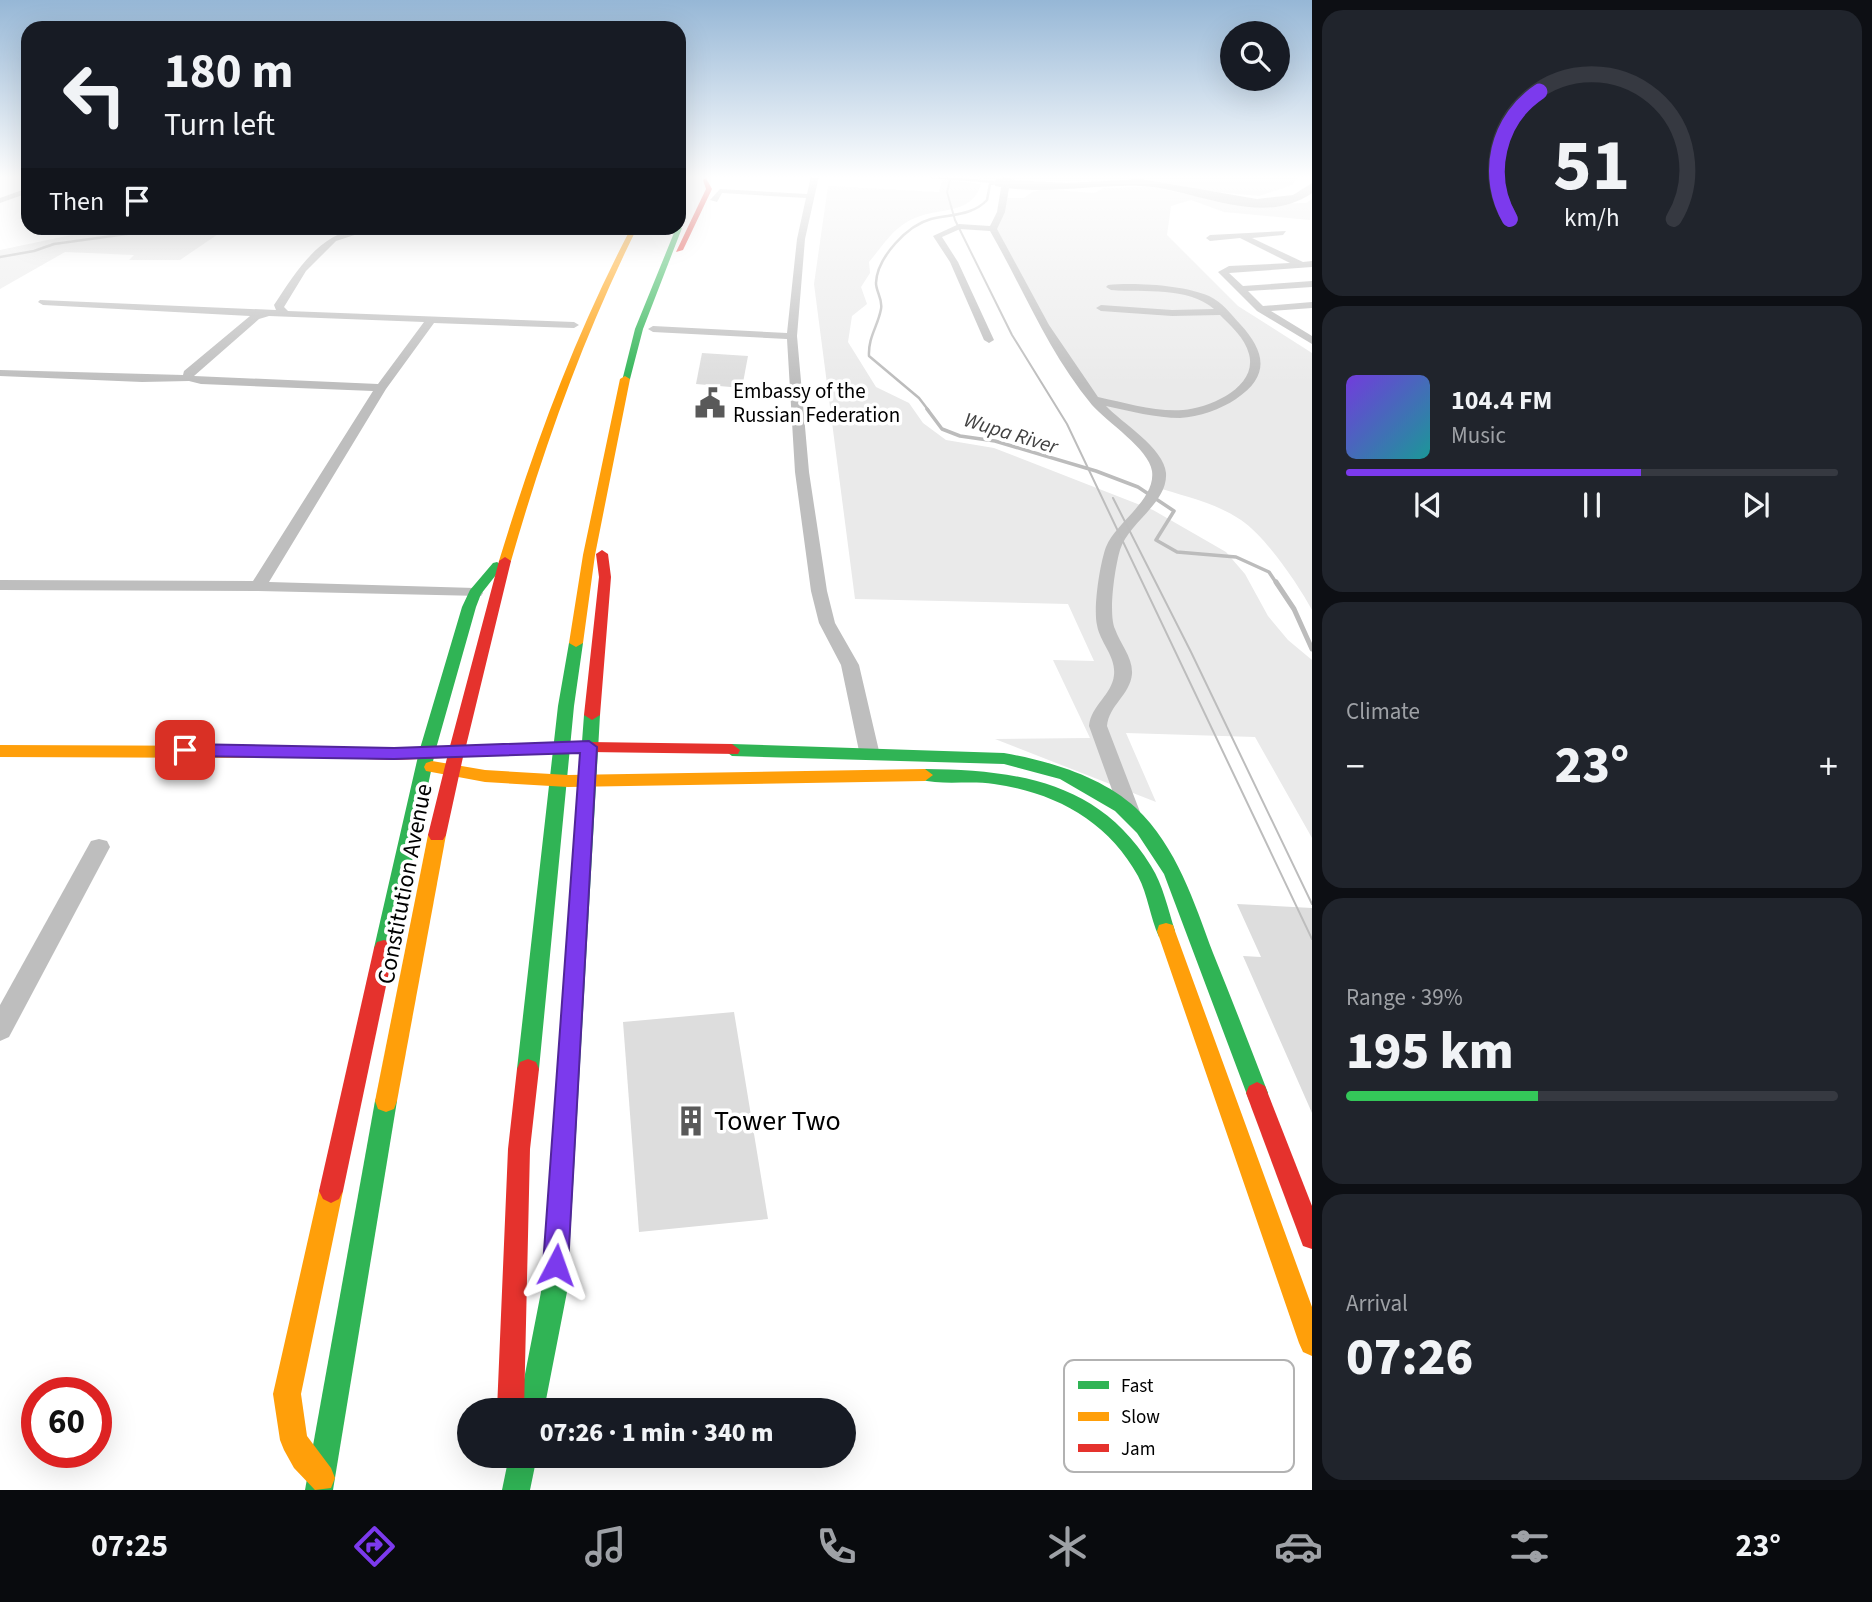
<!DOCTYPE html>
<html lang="en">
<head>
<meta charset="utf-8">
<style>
  body { margin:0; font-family:"Source Sans 3",sans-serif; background:#20242c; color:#f1f3f6; height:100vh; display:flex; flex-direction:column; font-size:26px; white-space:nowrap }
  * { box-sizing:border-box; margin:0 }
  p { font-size:23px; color:#9ea1a6 }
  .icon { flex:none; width:38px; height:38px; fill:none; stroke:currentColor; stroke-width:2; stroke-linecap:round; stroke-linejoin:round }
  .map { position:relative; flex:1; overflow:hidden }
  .panel { display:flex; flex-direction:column; gap:10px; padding:10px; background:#0d0f14; width:560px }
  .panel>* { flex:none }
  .banner { position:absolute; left:21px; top:21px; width:665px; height:214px; border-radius:21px; box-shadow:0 7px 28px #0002; background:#171b24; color:#f1f3f6; overflow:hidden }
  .tools { position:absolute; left:1220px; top:21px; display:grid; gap:14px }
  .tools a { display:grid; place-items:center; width:70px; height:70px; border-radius:50%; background:#171b24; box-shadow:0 7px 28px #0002; font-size:35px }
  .speed { position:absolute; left:21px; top:1377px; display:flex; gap:14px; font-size:35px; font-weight:700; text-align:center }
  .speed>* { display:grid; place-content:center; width:91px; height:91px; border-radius:50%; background:#171b24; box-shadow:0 7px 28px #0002; line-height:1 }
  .speed .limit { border:10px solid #d22; background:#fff; color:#111 }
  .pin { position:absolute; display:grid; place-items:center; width:60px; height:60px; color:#fff; margin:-30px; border-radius:14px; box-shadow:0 4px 10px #0006 }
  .me { position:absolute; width:77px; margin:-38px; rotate:4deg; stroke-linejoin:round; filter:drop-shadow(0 0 5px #0008) }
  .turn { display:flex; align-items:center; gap:24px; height:147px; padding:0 28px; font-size:32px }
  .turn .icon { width:91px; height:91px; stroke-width:2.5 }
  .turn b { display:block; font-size:49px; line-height:60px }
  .then { display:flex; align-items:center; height:66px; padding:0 28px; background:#0003; gap:14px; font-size:26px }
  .big { font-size:52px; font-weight:800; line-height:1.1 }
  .panel .tile { flex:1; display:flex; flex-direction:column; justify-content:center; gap:10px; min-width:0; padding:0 24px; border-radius:21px; background:#20242c }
  .panel .dial { align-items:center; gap:0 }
  .dial svg { height:182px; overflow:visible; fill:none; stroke:#363941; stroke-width:7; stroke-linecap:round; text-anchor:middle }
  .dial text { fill:#f1f3f6; stroke:none }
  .song { display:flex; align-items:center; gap:21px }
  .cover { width:84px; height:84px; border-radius:10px; background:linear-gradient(135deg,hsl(260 70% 55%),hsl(180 70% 35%)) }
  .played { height:7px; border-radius:4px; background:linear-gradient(90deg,#7c3aed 60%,#363941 60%) }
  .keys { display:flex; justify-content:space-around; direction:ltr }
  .heat { display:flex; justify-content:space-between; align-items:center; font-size:38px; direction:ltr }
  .charge { height:10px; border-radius:5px; background:linear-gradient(90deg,#34c759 39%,#363941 0) }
  .trip { position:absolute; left:457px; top:1398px; width:399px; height:70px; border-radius:35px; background:#171b24; box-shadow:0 7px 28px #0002; font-weight:800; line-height:70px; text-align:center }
  .menu { display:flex; height:112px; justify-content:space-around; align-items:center; background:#090b0e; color:#9ea1a6 }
  .menu .icon { width:49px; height:49px }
  .menu .current { color:#7c3aed }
  .menu b { font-size:32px; color:#f1f3f6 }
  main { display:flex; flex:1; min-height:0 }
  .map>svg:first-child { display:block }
</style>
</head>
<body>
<main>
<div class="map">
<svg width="1312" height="1490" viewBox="0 0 1312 1490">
  <rect width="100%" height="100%" fill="#fff"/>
  <g fill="#eaeaea">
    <path d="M 972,176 L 1300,176 L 1292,185 L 1259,196 L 1205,191 L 1143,179 L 1023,182 L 970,178 Z"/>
    <path d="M 942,179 L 981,184 C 971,218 935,205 907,222 C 891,231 881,248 869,262 L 870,273 L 861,287 L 867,304 L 852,316 L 848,342 L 876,387 L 909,403 L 923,423 L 946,440 L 994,448 L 1153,510 L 1226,552 L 1245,574 L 1268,616 L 1288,640 L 1312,660 L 1312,838 L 1255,737 L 1126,733 L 1156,802 L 995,739 L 1090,738 L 1053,660 L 1094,661 L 1068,604 L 855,599 L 814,284 L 828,186 L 939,192 Z"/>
    <path d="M 1151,187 L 1239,204 L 1306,203 L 1312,199 L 1310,220 L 1224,212 L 1191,200 L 1171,206 L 1167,235 L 1238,306 L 1312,353 L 1312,610 C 1298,584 1266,537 1241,520 C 1216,503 1184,496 1155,487 L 1159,472 L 1138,442 L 1065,361 L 994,226 L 1003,198 L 1024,198 L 1032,192 L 1045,189 L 1094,193 L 1104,188 Z"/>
    <path d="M 105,228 L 227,228 L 180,260 L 129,260 L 134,255 L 65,252 L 0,289 L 0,250 Z"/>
  </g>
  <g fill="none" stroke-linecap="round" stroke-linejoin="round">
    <g stroke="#bcbcbc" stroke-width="2.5">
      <path d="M 920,176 L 994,182"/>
      <path d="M 0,257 L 34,251 L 54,244 L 170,228"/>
      <path d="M 929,411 L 919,398 L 869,356 C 868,337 878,326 881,309 C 883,299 876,292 876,283 C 877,257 908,225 931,219 C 951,214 972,216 987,200 L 990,184 L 999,183"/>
    </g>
    <path stroke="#bcbcbc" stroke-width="3.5" d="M 927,409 L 942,429 L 960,436 L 995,441 L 1096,471 L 1138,487 L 1174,511 L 1156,540 L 1177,552 L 1236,557 L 1269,572 L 1277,584"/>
    <path stroke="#bcbcbc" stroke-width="5" d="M 1276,582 L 1294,609 L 1312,649"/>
    <path fill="#bcbcbc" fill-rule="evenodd" d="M 999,179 L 1066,183 L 1141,179 L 1257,199 L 1293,195 L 1312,183 L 1312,193 C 1261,229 1194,188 1140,186 C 1091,184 1043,196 995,186 L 995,180 Z"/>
  </g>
  <g fill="#ddd">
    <path d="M 702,353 L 748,356 L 742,388 L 696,384 Z"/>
    <path d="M 1237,904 L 1312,908 L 1312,1113 L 1243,956 L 1261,957 Z"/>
    <path d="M 734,1012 L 768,1219 L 639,1232 L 623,1022 Z"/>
  </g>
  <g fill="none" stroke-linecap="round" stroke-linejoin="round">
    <g fill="#bebebe" fill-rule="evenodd">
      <path d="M 811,176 L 819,176 L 805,239 L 797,336 L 809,472 L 827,591 L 835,623 L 859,665 L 879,751 L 876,756 L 862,756 L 859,751 L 841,665 L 819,623 L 811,591 L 795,472 L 787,339 L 653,332 L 648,329 L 653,326 L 787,333 L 797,239 L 806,198 L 722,193 L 717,202 L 710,200 L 720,189 L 807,194 Z"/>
      <path d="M 1003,176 L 1011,176 L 1005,212 L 997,229 L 1049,325 L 1098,397 C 1126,403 1155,412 1183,410 C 1210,408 1258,387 1249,354 C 1245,338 1231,326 1220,315 L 1172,316 L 1101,311 L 1096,308 L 1101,305 L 1172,310 L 1214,309 C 1187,286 1145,293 1111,290 L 1106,287 L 1108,285 C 1133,282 1185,285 1209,296 C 1223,303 1230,313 1240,324 C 1265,351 1271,376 1236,399 C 1221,409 1199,417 1180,418 C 1156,418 1130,411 1106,406 C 1122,423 1164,448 1166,473 C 1168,503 1128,523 1120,550 C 1115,567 1108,613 1115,629 C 1120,644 1133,657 1132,674 C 1130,695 1109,705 1107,726 L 1140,812 L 1137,817 L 1130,820 L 1123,817 L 1120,812 L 1089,726 C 1091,705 1112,695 1114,675 C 1116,656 1100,643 1097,625 C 1093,608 1100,563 1106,547 C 1116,522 1156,500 1152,471 C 1149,449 1107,422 1092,405 C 1048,352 1024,290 990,231 L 960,229 L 942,237 L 958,262 L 994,340 L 989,343 L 984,340 L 950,262 L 933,236 L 959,224 L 990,226 L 997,212 Z"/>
      <path d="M 28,188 L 28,193 L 0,203 L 0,198 Z"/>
      <path d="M 360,228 L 376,228 L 336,241 L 306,271 L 284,307 L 288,311 L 574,322 L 579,325 L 574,328 L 434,323 L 386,389 L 269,582 L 475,588 L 481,590 L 483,593 L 481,596 L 258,591 L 0,590 L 0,580 L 253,581 L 373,391 L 201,384 L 189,381 L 142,382 L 0,376 L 0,370 L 183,375 L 184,371 L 250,316 L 43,305 L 38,302 L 40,300 L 276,310 L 274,305 C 296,272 318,234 360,228 ZM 269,316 L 424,322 L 378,384 L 194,376 L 259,319 Z"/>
      <path d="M 1286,231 L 1283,235 L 1252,238 L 1303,262 L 1312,261 L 1312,267 L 1229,273 L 1243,286 L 1312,281 L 1312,287 L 1248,291 L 1263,306 L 1312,302 L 1312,308 L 1271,311 L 1312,336 L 1312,344 L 1257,311 L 1218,272 L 1229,266 L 1290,263 L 1240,238 L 1210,241 L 1206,238 L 1210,235 Z"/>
      <path d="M 99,839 L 107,841 L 110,847 L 9,1037 L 0,1041 L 0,1005 L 91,841 Z"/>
    </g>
    <g fill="#30b455" fill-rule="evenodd">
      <path d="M 679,226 L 682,228 L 643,329 L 630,379 L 622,381 L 635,329 L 676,228 Z"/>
      <path d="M 497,562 L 503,566 L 481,594 L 476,607 L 435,752 L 394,948 L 391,954 L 384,956 L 377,954 L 374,948 L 419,752 L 462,607 L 470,590 L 493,563 Z"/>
      <path d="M 576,639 L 583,643 L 574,706 L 539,1069 L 536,1076 L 528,1079 L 520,1076 L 517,1069 L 558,706 L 569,643 Z"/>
      <path d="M 592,710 L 600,715 L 567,1292 L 544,1410 L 518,1410 L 541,1292 L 584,715 Z"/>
      <path d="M 732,744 L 1004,753 C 1049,761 1101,776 1136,808 C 1177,847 1194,902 1213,953 C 1232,1000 1250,1046 1268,1093 L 1265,1100 L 1257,1104 L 1249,1100 L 1164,874 L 1137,833 L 1115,811 L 1060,779 L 1004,764 L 732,756 L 724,750 Z"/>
      <path d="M 925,769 C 1016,770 1099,781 1151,866 C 1163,885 1168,909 1175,931 L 1173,937 L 1166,939 L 1159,937 C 1150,917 1148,895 1138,876 C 1108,821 1054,792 994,784 C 970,780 942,786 919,779 L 917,775 L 919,771 Z"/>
      <path d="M 386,1090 L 394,1093 L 397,1101 L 333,1490 L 305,1490 L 375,1101 L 378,1093 Z"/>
      <path d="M 509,1456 L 537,1456 L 530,1490 L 502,1490 Z"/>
    </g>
    <g fill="#ff9f0a" fill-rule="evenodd">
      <path d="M 631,228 L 637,228 C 584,335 544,446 511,561 L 509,564 L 501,564 L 499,561 C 534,446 575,335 631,228 Z"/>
      <path d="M 625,376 L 630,379 L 595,555 L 583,643 L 576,647 L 569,643 L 583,555 L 620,379 Z"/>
      <path d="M 0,745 L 287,746 L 295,752 L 287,758 L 0,757 Z"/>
      <path d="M 432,761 L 485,770 L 568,775 L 925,769 L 933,775 L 925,781 L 568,787 L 485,782 L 426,771 L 424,767 L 426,763 Z"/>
      <path d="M 437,828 L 443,830 L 446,835 L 397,1101 L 394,1109 L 386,1112 L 378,1109 L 375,1101 L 428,835 L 431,830 Z"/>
      <path d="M 1166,923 L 1173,925 L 1175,931 L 1312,1307 L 1312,1356 L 1303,1352 L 1299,1343 L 1157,931 L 1159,925 Z"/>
      <path d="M 331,1179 L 339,1183 L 343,1191 L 301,1394 L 307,1436 L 331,1468 L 335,1478 L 331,1488 L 315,1490 L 294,1468 L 284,1450 L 280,1440 L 273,1394 L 319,1191 L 323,1183 Z"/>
    </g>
    <g fill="#e5322d" fill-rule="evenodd">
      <path d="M 706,178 L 712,189 L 683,250 L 676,252 L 706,189 L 703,180 Z"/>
      <path d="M 602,550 L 608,554 L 611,577 L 600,715 L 592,720 L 584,715 L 599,577 L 596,554 Z"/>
      <path d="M 505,557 L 511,561 L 466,746 L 589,742 L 732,744 L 740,750 L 738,754 L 589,752 L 463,757 L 446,835 L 443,840 L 431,840 L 428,835 L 447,758 L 394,760 L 281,756 L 279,752 L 281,748 L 287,746 L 394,748 L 450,746 L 499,561 Z"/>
      <path d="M 384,940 L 391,942 L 394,948 L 343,1191 L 339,1199 L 331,1203 L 323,1199 L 319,1191 L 374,948 L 377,942 Z"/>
      <path d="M 528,1059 L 536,1062 L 539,1069 L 530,1149 L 524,1410 L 497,1410 L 508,1149 L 517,1069 L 520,1062 Z"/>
      <path d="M 1257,1082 L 1265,1086 L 1312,1206 L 1312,1249 L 1303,1246 L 1246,1093 L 1249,1086 Z"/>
    </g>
    <g stroke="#bdbdbd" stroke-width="2">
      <path d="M 951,176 L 947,192 L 955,220 L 1012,335 L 1067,424 L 1312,939"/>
      <path d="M 1113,498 L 1191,652 L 1312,904"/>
    </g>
  </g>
  <linearGradient id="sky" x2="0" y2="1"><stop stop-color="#96b7d6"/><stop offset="0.46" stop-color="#fff"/><stop offset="1" stop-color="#fff" stop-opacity="0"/></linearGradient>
  <rect width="1312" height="384" fill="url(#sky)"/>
  <path fill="#7c3aed" stroke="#51269a" stroke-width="2" d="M 589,741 L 597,747 L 568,1265 L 565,1274 L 556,1278 L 547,1274 L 543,1265 L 580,753 L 394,759 L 185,756 L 177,750 L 185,744 L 394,748 Z"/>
  <defs>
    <g id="civic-bare" transform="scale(2.415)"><path d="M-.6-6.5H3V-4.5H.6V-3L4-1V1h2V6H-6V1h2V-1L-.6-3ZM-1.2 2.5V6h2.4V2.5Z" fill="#595959" stroke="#fff" stroke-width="2.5" paint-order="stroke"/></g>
    <g id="building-bare" transform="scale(2.415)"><path d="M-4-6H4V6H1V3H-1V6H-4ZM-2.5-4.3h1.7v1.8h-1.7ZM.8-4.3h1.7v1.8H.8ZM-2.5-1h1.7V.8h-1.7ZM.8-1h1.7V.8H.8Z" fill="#595959" stroke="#fff" stroke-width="2.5" paint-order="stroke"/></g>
  </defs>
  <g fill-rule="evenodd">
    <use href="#civic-bare" x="710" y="403"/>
    <use href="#building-bare" x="691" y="1121"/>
  </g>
  <g text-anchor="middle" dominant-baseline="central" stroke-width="7" stroke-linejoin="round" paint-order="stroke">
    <g font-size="21" fill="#000" stroke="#fff" text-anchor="start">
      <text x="733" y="391">Embassy of the<tspan x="733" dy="24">Russian Federation</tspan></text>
    </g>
    <g font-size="21" font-style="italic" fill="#414141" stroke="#fff">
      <text transform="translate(1011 433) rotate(17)">Wupa River</text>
    </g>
    <g font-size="24" fill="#000" stroke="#fff">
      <text transform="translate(405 884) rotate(-79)">Constitution Avenue</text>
    </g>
    <g font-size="28" fill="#000" stroke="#fff" text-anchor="start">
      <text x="714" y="1121">Tower Two</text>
    </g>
  </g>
  <rect x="1064" y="1360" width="230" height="112" rx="10" fill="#fff" stroke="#b2b2b2" stroke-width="2"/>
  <rect x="1078" y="1381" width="31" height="8" fill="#30b455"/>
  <rect x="1078" y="1412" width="31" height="9" fill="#ff9f0a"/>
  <rect x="1078" y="1444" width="31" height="8" fill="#e5322d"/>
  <g font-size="19" fill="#000">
    <text x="1121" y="1392">Fast</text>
    <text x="1121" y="1423">Slow</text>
    <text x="1121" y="1455">Jam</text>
  </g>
</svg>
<div class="tools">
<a><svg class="icon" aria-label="search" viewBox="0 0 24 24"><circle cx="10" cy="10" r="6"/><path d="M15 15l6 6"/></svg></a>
</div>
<div class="speed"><div class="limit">60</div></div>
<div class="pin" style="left:185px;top:750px;background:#d93025"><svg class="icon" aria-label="arrive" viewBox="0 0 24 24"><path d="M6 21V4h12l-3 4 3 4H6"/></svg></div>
<svg class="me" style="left:556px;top:1265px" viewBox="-20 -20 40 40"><path d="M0-17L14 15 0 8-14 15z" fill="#7c3aed" stroke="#fff" stroke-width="4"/></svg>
<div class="trip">07:26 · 1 min · 340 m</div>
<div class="banner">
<div class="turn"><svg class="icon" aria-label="left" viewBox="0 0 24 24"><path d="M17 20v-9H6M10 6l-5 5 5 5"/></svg><div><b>180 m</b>Turn left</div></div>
<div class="then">Then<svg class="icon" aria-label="arrive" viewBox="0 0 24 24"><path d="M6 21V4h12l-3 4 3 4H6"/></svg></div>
</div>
</div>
<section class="panel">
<div class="tile dial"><svg viewBox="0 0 100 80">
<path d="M14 69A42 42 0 1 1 86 69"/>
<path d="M14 69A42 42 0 0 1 27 13" stroke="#7c3aed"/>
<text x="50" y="56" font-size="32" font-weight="700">51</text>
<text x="50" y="72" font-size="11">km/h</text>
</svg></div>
<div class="tile">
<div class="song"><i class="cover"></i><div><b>104.4 FM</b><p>Music</p></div></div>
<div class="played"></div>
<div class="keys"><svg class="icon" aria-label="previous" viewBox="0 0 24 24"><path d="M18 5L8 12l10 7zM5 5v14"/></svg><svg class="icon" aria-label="pause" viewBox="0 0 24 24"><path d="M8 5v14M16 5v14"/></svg><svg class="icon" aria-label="next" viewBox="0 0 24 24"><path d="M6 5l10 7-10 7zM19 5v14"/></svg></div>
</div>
<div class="tile"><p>Climate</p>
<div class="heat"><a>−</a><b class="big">23°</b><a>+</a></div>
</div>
<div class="tile"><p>Range · 39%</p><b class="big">195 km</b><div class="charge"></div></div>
<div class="tile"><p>Arrival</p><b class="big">07:26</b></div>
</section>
</main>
<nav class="menu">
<b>07:25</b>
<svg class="icon current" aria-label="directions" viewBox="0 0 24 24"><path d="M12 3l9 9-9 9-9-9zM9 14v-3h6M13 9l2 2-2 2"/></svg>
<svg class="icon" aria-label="music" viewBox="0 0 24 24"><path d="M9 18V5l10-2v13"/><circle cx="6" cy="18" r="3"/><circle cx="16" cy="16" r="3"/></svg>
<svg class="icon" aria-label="phone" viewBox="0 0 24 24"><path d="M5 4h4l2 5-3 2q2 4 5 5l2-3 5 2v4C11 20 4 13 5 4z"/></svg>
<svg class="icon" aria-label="climate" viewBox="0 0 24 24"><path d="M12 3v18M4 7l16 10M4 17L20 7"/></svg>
<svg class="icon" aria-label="car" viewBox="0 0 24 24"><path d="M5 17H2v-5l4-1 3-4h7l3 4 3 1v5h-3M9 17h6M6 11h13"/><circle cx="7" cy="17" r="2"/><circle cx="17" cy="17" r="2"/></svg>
<svg class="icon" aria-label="filters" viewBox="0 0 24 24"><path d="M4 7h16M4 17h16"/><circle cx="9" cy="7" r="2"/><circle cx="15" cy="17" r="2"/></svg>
<b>23°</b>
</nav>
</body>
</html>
